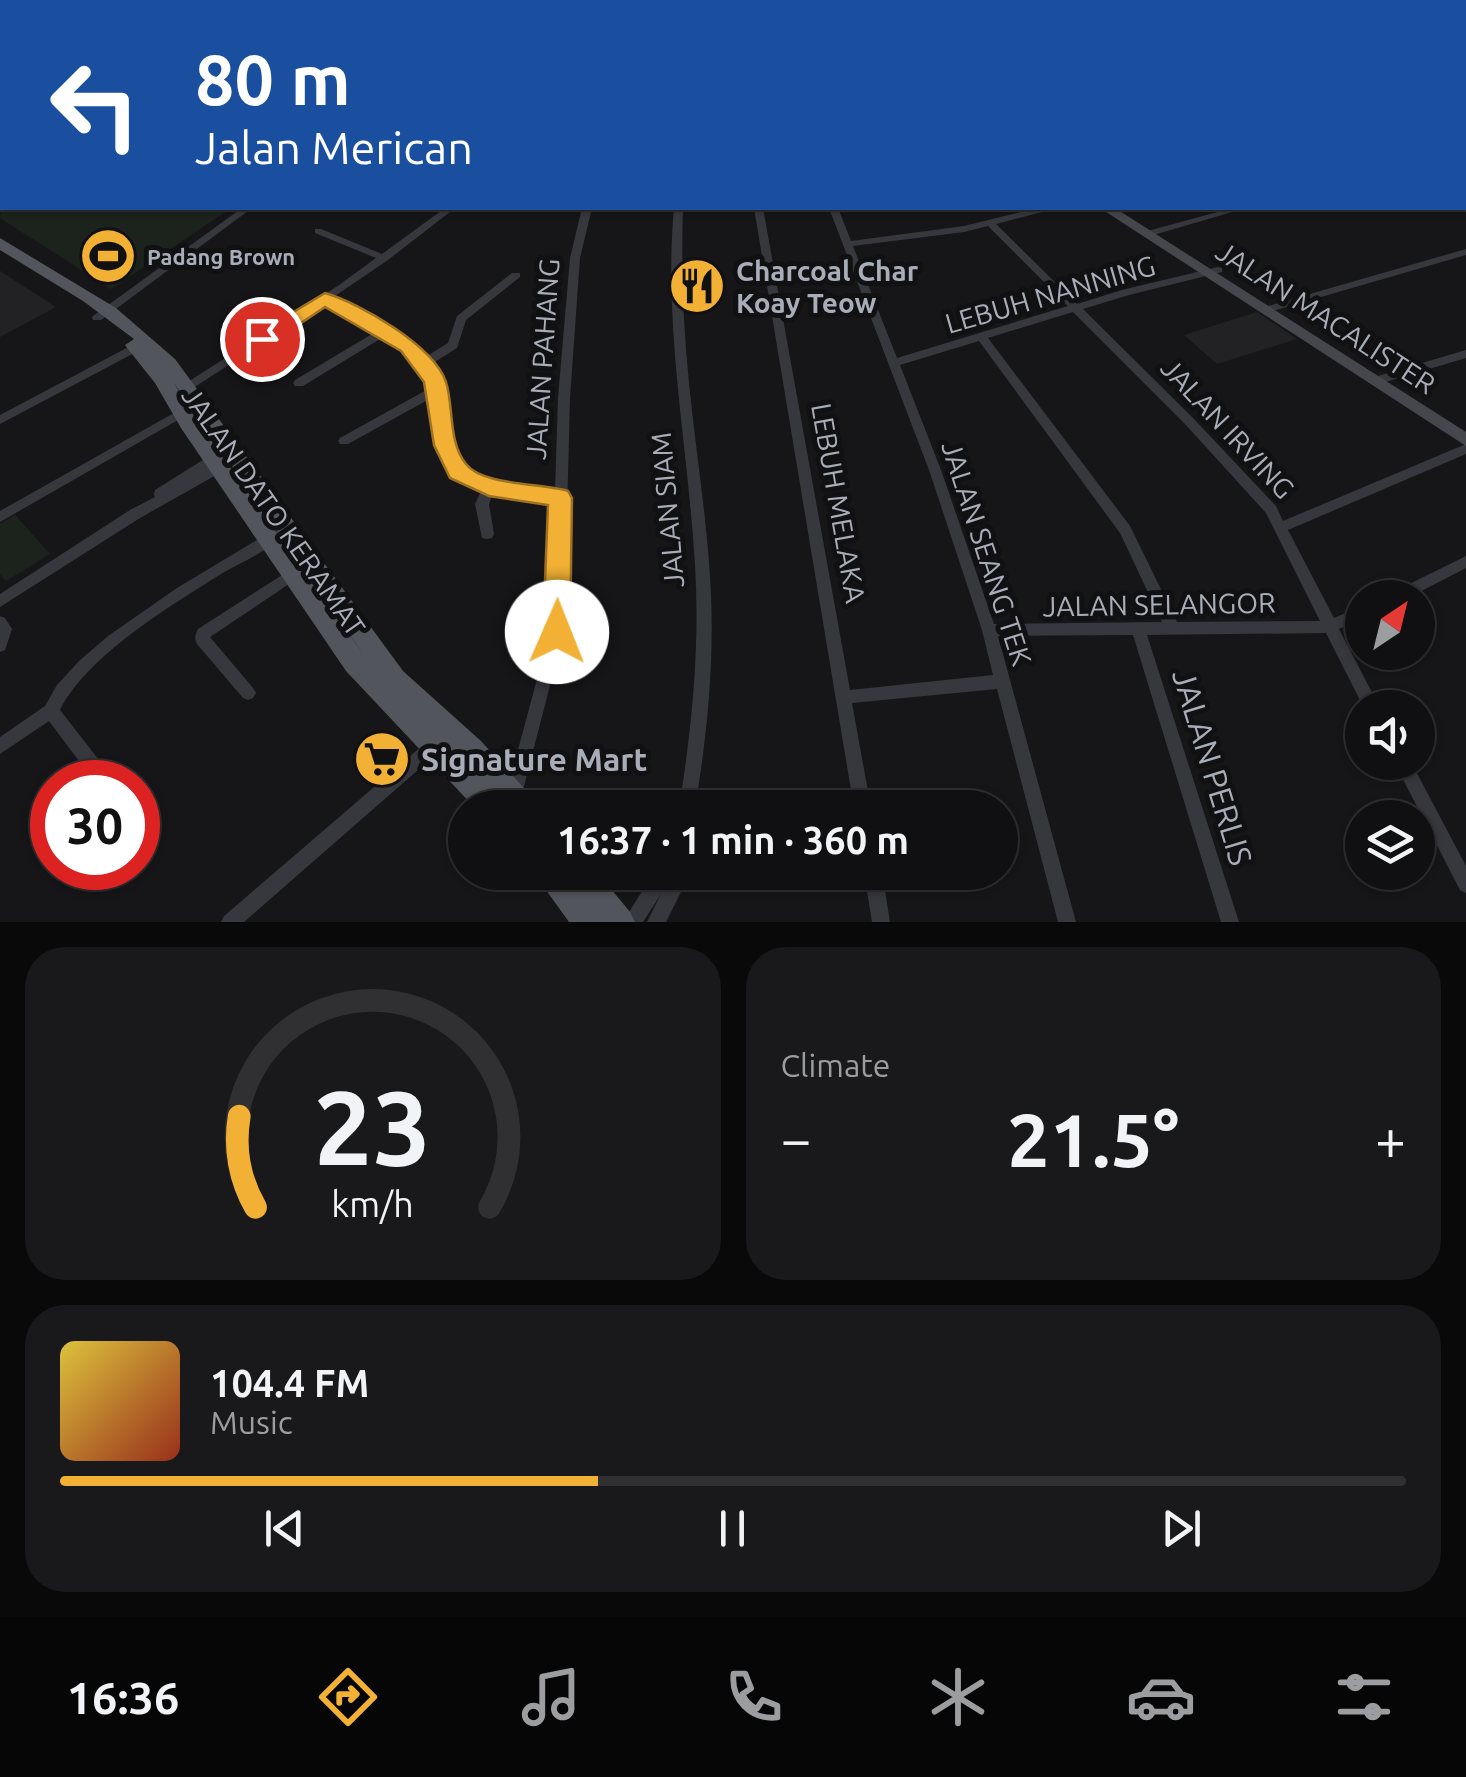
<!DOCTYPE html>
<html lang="en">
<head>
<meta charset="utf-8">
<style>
  body { margin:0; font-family:Ubuntu,sans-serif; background:#19191b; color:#f1f3f6; height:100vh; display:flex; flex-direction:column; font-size:38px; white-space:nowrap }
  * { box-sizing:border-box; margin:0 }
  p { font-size:32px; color:#9c9d9f }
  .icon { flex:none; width:55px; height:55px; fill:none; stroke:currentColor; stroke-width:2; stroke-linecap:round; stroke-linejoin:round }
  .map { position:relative; height:922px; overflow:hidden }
  .panel { display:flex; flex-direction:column; gap:25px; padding:25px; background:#09090a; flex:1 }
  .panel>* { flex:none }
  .hud { position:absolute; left:0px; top:0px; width:1468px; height:210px; box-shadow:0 2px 8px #0004,0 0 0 2px #303032; background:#1a4fa0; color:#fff; overflow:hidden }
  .needle { width:65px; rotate:35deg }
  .buttons { position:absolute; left:1345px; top:580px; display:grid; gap:20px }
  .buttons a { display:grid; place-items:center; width:90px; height:90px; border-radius:50%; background:#101012; box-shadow:0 2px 8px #0004,0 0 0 2px #303032; font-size:50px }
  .speed { position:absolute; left:30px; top:760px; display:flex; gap:20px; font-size:50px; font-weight:700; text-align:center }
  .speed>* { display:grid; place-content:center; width:130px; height:130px; border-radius:50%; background:#101012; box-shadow:0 2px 8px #0004,0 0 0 2px #303032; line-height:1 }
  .speed .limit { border:15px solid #d22; background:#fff; color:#111 }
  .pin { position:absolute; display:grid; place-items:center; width:85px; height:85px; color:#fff; margin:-42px; border:5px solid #fff; border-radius:50%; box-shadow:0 2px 10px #0007 }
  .me { position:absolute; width:110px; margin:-55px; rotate:1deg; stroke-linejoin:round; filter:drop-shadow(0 0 8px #0008) }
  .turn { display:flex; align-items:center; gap:35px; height:210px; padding:0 30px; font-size:45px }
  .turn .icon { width:130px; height:130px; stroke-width:2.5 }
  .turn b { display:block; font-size:70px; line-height:85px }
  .big { font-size:75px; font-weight:600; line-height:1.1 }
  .panel .card { flex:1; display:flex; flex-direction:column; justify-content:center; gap:15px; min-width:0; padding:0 35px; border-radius:40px; background:#19191b }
  .panel .dial { align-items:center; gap:0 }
  .dial svg { height:260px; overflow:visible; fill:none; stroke:#303032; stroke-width:7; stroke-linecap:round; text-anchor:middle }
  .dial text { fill:#f1f3f6; stroke:none }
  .song { display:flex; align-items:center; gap:30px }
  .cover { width:120px; height:120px; border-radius:15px; background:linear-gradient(135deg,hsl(50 70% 55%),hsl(10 70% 35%)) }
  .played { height:10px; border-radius:5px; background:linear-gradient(90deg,#f2b134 40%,#303032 40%) }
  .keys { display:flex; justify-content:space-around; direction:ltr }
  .heat { display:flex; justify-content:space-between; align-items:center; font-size:55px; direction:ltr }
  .panel .tiles { flex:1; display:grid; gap:25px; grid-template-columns:1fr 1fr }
  .card:last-child { grid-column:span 2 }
  .trip { position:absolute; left:448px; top:790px; width:570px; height:100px; border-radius:50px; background:#101012; box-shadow:0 2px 8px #0004,0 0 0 2px #303032; font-weight:600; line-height:100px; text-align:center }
  .dock { display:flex; height:160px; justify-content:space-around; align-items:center; background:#060607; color:#9c9d9f }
  .dock .icon { width:70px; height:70px }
  .dock .active { color:#f2b134 }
  .dock b { font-size:45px; color:#f1f3f6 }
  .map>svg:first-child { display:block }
</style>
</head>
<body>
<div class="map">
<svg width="1466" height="922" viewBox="0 0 1466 922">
  <rect width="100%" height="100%" fill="#161618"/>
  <g fill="#222225">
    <path d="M 0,271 L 56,307 L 0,337 Z"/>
    <path d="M 1257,312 L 1297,339 L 1217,364 L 1184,335 Z"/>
  </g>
  <g fill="#1c231d">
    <path d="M 2,199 L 2,208 L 231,208 L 111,289 L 0,218 Z"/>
    <path d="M 15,515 L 50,554 L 6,581 L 0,574 L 0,524 Z"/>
  </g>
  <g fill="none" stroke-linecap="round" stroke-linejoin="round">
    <g fill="#37383d" fill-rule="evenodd">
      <path d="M 126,0 L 134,0 L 136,2 L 129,2 Z"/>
      <path d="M 277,0 L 285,0 L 287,2 L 280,2 Z"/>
      <path d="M 418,0 L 424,0 L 423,2 L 417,2 Z"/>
      <path d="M 561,0 L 573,0 L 568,2 L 558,2 Z"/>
      <path d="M 641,0 L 650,0 L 652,2 L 644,2 Z"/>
      <path d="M 972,0 L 980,0 L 982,2 L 975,2 Z"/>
      <path d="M 0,12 L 2,13 L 2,17 L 0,17 Z"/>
      <rect x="0" y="29" width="2" height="5"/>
      <rect x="0" y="41" width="2" height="5"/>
      <rect x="0" y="65" width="2" height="4"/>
      <rect x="1465" y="148" width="1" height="6"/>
      <path d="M 242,208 L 252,208 L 101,320 L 93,320 L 92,318 L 93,316 Z"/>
      <path d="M 445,208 L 455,208 L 388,260 L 332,298 L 390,328 L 424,358 L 448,343 L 457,316 L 512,273 L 520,273 L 520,277 L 466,320 L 457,348 L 430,365 L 443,389 L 454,448 L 462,469 L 491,482 L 555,491 L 558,398 L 570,258 L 582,208 L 592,208 L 580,258 L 570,398 L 564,631 L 521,798 L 519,804 L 513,806 L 507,804 L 505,798 L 550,631 L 554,501 L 493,492 L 489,504 L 494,534 L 492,538 L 487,539 L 482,538 L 475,504 L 482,489 C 473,485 459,481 453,474 C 436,457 439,419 433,397 L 348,444 L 340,444 L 338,441 L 340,438 L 430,388 C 420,365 405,349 385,336 L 303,386 L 295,386 L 293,383 L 295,380 L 377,331 L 325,303 L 190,390 L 186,391 L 180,387 L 339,285 L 376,258 L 315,233 L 315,229 L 321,229 L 382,254 Z"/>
      <path d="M 674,208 L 683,208 C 681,267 683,324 689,383 C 696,454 708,524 711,595 C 714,666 707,737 695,808 L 679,808 C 692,727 700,646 695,565 C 688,446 663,327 674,208 Z"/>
      <path d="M 754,208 L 763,208 L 850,690 L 993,675 L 982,630 L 929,470 L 829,208 L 838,208 L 851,241 L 964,226 L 1038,208 L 1051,208 L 1050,210 L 996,224 L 1077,304 L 1122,290 L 1218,267 L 1222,268 L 1222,272 L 1129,295 L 1083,309 L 1193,418 L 1276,506 L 1283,521 L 1466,444 L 1466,454 L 1288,530 L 1334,618 L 1362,606 L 1362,618 L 1339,629 L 1380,708 L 1364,708 L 1326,633 L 1147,635 L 1239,922 L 1221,922 L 1133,635 L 998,636 L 1076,922 L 1058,922 L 997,689 L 852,703 L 871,808 L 854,808 ZM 988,226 L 1068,306 L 897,358 L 853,246 L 964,232 ZM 1073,312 L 1185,424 L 1266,513 L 1320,621 L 1177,622 L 1130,526 L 988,338 ZM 979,341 L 1120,533 L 1162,622 L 994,624 L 941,470 L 900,365 Z"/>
      <path d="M 1232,208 L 1246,208 L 1150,236 L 1147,237 L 1142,234 L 1144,232 Z"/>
      <path d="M 1466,249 L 1466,255 L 1269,312 L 1261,312 L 1260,310 L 1261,308 Z"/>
      <path d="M 136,343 L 142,347 L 140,350 L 0,424 L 0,415 Z"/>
      <path d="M 1466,350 L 1466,358 L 1375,385 L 1369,381 L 1371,378 Z"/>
      <path d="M 181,409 L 187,413 L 185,416 L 0,522 L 0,511 Z"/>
      <path d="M 214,453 L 220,458 L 209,467 L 237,453 L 243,458 L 241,461 L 140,518 L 0,607 L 0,594 L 130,510 L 155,497 L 154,494 L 155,490 Z"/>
      <path d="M 279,513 L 284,514 L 286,530 C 271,551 243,561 221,574 C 169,607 88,655 60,710 L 106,769 L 108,775 L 106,781 L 101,782 L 94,781 L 49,721 L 0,754 L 0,737 L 45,706 L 57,685 L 79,661 L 108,636 L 177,588 L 265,535 L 272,528 L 274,514 Z"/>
      <path d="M 1466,556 L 1466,568 L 1408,598 L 1387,598 L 1389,594 Z"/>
      <path d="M 293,568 L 298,570 L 300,574 L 298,578 L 210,637 L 253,688 L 256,693 L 253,698 L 248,700 L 243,698 L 197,644 C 194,638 195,635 198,629 Z"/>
      <path d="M 0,616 L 5,618 L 12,629 L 5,650 L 0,652 Z"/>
      <path d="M 436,736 L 442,739 L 444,744 L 442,749 L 244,922 L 221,922 L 224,916 L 430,739 Z"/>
      <path d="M 1394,762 L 1411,762 L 1466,866 L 1466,893 L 1460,890 Z"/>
      <path d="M 654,872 L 691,872 L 666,922 L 647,922 L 661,894 L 643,922 L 623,922 Z"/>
      <path d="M 864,872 L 882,872 L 890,922 L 872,922 Z"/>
    </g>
    <g fill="#45474d" fill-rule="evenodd">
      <path d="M 789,0 L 800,0 L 802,2 L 791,2 Z"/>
      <path d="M 1466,42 L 1466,49 L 1465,49 L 1465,42 Z"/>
      <path d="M 0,136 L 2,137 L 2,143 L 0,144 Z"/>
      <path d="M 1100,208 L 1115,208 L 1466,432 L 1466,446 Z"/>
    </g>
    <g fill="#53555c" fill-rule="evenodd">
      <path d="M 0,238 L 116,308 L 175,359 L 403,671 L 481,741 L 533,798 L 536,808 L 475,808 L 346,671 L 181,428 L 155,383 L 128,349 L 125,345 L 134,339 L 83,301 L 0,250 ZM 174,383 L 364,655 L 195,418 Z"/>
      <path d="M 533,872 L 597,872 L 630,912 L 635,922 L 569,922 Z"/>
    </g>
  </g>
  <path fill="#f2b134" stroke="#9d7322" stroke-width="2.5" d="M 325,293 C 360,303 434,346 446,382 C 454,408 448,442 466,464 C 483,486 542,483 568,491 L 572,498 L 570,632 L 566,640 L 557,643 L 547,640 L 543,632 L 548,505 L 489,496 L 450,478 L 434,445 L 424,382 L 401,351 L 325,307 L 270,344 L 255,344 L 255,335 Z"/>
  <defs>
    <g id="stadium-disc" transform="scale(2.875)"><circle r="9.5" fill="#f2b134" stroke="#111113"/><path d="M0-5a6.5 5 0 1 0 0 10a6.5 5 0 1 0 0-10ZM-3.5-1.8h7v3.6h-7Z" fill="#111"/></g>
    <g id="restaurant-disc" transform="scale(2.875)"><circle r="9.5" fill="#f2b134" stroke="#111113"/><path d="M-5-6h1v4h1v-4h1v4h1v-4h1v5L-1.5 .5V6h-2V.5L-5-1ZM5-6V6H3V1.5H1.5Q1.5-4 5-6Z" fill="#111"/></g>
    <g id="supermarket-disc" transform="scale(2.875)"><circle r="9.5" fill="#f2b134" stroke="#111113"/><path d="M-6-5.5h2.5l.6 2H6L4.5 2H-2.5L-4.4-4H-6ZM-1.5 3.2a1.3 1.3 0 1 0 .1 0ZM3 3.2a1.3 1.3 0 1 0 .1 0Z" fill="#111"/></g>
  </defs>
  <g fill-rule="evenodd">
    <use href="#stadium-disc" x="108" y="256"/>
    <use href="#restaurant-disc" x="697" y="286"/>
    <use href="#supermarket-disc" x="382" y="759"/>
  </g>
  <g text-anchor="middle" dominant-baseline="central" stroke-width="10" stroke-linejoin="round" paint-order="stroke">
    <g font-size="22" font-weight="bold" fill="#a8adb8" stroke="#111113" text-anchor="start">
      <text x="147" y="256">Padang Brown</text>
    </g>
    <g font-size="28" font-weight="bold" fill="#a8adb8" stroke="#111113" text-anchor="start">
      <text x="736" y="270">Charcoal Char<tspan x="736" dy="32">Koay Teow</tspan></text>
    </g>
    <g font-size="28" fill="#a8adb8" stroke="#111113">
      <text transform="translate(1050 294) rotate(-16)">LEBUH NANNING</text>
      <text transform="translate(1326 317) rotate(33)">JALAN MACALISTER</text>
      <text transform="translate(542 359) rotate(-86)">JALAN PAHANG</text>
      <text transform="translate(1228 428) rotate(47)">JALAN IRVING</text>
      <text transform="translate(839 503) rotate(80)">LEBUH MELAKA</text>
      <text transform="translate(667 510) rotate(-95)">JALAN SIAM</text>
      <text transform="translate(274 511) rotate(55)">JALAN DATO KERAMAT</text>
      <text transform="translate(987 553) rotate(72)">JALAN SEANG TEK</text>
      <text transform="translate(1159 604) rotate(-1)">JALAN SELANGOR</text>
    </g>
    <g font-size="32" font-weight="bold" fill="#a8adb8" stroke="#111113" text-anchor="start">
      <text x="421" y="759">Signature Mart</text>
    </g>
    <g font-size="32" fill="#a8adb8" stroke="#111113">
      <text transform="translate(1213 767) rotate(73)">JALAN PERLIS</text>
    </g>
  </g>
</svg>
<div class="buttons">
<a><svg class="needle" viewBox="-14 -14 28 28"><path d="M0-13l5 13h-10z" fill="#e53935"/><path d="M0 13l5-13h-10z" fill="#9c9d9f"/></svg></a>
<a><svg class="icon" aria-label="sound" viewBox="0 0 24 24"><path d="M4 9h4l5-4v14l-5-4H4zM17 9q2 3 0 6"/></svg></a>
<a><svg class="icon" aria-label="layers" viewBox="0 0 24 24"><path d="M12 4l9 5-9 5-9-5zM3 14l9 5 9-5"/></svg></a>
</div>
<div class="speed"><div class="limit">30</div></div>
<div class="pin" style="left:262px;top:339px;background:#d93025"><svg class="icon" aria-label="arrive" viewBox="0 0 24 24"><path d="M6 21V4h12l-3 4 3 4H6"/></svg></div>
<svg class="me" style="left:557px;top:632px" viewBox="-20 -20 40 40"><circle r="19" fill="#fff"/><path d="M0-13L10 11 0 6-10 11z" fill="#f2b134"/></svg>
<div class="trip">16:37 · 1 min · 360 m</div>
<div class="hud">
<div class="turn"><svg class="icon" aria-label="left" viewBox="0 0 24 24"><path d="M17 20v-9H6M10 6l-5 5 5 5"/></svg><div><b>80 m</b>Jalan Merican</div></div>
</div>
</div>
<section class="panel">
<div class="tiles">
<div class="card dial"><svg viewBox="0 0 100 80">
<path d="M14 69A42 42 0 1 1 86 69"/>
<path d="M14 69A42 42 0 0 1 9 41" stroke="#f2b134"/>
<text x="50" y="56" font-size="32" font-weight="700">23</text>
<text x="50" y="72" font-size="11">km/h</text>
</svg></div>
<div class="card"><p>Climate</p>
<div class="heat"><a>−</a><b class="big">21.5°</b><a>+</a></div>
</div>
<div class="card">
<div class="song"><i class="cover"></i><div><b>104.4 FM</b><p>Music</p></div></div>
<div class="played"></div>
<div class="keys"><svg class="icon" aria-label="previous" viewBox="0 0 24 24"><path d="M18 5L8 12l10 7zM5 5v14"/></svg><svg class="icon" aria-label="pause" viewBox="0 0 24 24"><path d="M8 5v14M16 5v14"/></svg><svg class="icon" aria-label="next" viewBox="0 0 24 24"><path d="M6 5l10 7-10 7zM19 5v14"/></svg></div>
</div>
</div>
</section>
<nav class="dock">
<b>16:36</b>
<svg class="icon active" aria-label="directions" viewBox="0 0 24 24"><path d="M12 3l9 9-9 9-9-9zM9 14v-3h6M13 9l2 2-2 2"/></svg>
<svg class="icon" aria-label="music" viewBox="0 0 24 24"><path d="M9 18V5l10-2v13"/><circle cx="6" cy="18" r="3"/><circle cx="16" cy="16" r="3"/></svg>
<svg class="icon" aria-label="phone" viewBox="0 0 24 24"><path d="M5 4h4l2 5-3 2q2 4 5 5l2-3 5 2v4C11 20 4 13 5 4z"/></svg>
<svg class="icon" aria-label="climate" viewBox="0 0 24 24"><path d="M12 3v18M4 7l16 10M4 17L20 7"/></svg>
<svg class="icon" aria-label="car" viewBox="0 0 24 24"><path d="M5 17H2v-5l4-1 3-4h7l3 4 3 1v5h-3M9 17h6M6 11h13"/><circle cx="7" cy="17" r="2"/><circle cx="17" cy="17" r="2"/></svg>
<svg class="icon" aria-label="filters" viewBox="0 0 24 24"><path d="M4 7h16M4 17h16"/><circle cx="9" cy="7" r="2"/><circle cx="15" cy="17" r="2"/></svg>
</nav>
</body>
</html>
